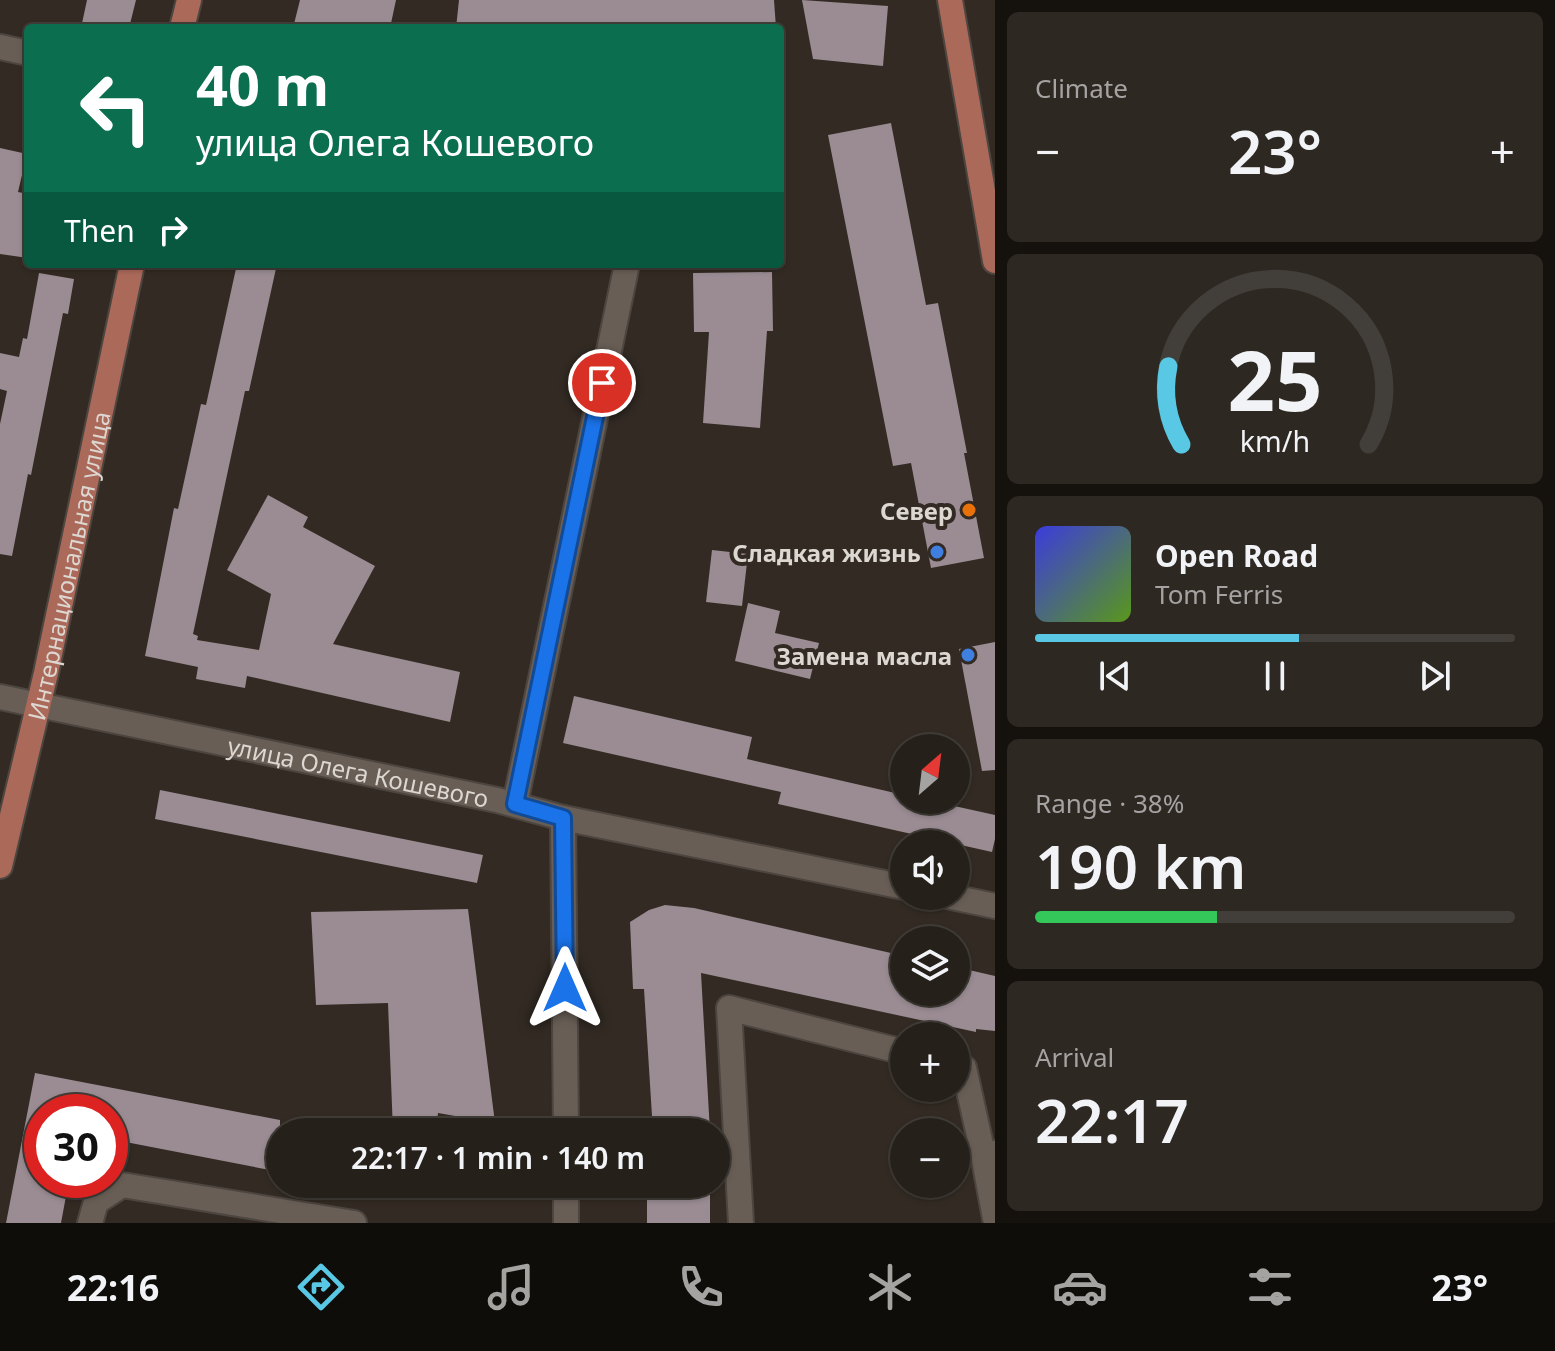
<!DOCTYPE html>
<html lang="en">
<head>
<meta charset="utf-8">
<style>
  body { margin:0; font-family:"Noto Sans",sans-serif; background:#2e2823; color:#f1f3f6; height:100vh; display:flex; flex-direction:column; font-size:30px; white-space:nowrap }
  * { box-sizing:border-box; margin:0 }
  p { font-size:26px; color:#a4a3a2 }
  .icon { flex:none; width:44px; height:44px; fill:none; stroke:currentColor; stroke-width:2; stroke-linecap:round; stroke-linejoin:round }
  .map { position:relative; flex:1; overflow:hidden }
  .side { display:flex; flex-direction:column; gap:12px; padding:12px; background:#15120e; width:560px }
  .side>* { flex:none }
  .guide { position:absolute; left:24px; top:24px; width:760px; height:244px; border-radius:8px; box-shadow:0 2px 6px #0004,0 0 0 2px #423e39; background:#0b6e4f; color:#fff; overflow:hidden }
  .needle { width:52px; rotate:28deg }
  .tools { position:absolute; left:890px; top:734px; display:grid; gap:16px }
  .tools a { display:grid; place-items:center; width:80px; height:80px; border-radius:50%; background:#26201a; box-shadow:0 2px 6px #0004,0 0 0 2px #423e39; font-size:40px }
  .speed { position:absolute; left:24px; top:1094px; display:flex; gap:16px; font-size:40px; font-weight:700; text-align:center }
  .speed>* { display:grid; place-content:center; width:104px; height:104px; border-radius:50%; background:#26201a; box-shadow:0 2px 6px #0004,0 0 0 2px #423e39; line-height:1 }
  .speed .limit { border:12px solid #d22; background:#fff; color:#111 }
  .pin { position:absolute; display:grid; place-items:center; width:68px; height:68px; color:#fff; margin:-34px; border:4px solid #fff; border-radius:50%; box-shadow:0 2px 8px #0007 }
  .me { position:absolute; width:88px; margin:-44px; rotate:0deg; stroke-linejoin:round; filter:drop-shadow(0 0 6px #0008) }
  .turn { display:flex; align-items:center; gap:28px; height:168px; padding:0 40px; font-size:36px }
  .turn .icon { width:104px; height:104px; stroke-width:2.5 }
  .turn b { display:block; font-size:56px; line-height:68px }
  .then { display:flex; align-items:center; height:76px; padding:0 40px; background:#0003; gap:16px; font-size:30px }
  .big { font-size:60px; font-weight:600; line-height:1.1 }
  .side .card { flex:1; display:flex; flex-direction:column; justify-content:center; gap:12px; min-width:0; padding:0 28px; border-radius:12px; background:#2e2823 }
  .side .dial { align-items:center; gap:0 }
  .dial svg { height:208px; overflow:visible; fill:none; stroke:#423e39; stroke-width:7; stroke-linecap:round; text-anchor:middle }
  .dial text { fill:#f1f3f6; stroke:none }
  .song { display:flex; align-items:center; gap:24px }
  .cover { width:96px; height:96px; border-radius:12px; background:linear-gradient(135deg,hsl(240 70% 55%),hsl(90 70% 35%)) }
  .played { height:8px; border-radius:4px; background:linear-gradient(90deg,#59c8e4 55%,#423e39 55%) }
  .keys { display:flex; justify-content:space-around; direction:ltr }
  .heat { display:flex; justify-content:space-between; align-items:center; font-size:44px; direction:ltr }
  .charge { height:12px; border-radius:6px; background:linear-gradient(90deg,#34c759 38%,#423e39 0) }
  .trip { position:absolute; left:266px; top:1118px; width:464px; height:80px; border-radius:40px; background:#26201a; box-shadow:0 2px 6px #0004,0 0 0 2px #423e39; font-weight:600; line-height:80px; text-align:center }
  .dock { display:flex; height:128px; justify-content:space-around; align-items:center; background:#0f0d0a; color:#a4a3a2 }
  .dock .icon { width:56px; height:56px }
  .dock .active { color:#59c8e4 }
  .dock b { font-size:36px; color:#f1f3f6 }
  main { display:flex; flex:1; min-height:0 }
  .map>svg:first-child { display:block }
</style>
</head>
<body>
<main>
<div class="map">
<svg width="995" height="1223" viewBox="0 0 995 1223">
  <rect width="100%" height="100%" fill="#322a23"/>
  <g fill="#9a8c92">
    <path d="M 87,0 L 136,0 L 129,28 L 81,28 Z"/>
    <path d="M 300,0 L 396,0 L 390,28 L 293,28 Z"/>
    <path d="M 459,0 L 774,0 L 776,28 L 456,28 Z"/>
    <path d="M 802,0 L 888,6 L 883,66 L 813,59 Z"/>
    <path d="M 891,123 L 926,305 L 938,303 L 967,453 L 964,453 L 984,558 L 931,568 L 911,463 L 893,466 L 828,135 Z"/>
    <path d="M 0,148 L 27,154 L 18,192 L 28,194 L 28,258 L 0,254 Z"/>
    <path d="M 237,264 L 277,264 L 249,391 L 245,391 L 193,634 L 198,636 L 197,640 L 259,650 L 271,594 L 227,570 L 268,495 L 308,517 L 303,527 L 375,566 L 333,644 L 460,672 L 450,722 L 247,676 L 245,688 L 196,679 L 198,667 L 145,656 L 174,508 L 178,509 L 201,404 L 206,405 Z"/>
    <path d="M 772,272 L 773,331 L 767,331 L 760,428 L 703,423 L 709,332 L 694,332 L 693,273 Z"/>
    <path d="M 39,273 L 74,279 L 68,314 L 63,313 L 31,475 L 28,474 L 12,556 L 0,554 L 0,424 L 7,391 L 0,389 L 0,353 L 19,357 L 23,338 L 27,339 Z"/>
    <path d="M 712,550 L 748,554 L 742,606 L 706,602 Z"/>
    <path d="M 748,603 L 780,611 L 775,633 L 819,643 L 810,679 L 735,661 Z"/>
    <path d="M 995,642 L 995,770 L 982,771 L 959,649 Z"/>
    <path d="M 574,696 L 752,737 L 747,759 L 904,795 L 904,800 L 927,800 L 995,815 L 995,839 L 992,852 L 778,804 L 781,792 L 563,743 Z"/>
    <path d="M 160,790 L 483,855 L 477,883 L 155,819 Z"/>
    <path d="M 665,905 L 694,908 L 904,956 L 904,992 L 956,992 L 956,967 L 995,976 L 995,1031 L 976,1029 L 976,1032 L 701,973 L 710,1132 L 653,1132 L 644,989 L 633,989 L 630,922 L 649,910 Z"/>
    <path d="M 468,909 L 495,1123 L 438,1113 L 436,1132 L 393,1132 L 388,1003 L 316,1005 L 311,912 Z"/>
    <path d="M 35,1073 L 280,1120 L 280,1172 L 110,1139 L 110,1112 L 42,1112 L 42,1180 L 69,1180 L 61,1223 L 6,1223 Z"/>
    <rect x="647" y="1184" width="63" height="39"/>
  </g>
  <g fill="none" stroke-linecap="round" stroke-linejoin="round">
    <g stroke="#4d453f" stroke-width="28">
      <g id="minor">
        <path d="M 0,47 L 28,53"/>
        <path id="s1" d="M 0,697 L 497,800 L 563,818 L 904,887"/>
        <path d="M 515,804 L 627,264"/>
        <path d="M 563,818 L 566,1132"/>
        <path d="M 947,896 L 995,906"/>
        <path d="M 956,1065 L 964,1068 L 983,1154 L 995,1153"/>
        <path d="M 983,1154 L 995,1218"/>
        <path d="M 566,1184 L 566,1223"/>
        <path d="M 90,1223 L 96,1202 L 122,1185 L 354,1223"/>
        <path d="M 741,1223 L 729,1008 L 904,1052"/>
      </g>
    </g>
    <g stroke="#4d453f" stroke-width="28">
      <g id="major">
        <path d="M 950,0 L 995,261"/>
        <path d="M 182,28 L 189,0"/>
        <path id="s2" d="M 0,866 L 46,673 L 132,264"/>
      </g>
    </g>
    <use href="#minor" stroke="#685e56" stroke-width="24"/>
    <use href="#major" stroke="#ab6959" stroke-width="24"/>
  </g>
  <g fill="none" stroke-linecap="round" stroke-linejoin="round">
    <g stroke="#114b97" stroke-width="20">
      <path id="route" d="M 565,988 L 563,818 L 515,804 L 602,383"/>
    </g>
    <use href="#route" stroke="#1a73e8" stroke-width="14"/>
  </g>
  <circle fill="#e8710a" stroke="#322a23" stroke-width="3" cx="969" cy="510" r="8"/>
  <g fill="#3f7fe0" stroke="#322a23" stroke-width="3">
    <circle cx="937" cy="552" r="8"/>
    <circle cx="968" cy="655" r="8"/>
  </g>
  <g text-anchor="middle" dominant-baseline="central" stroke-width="8" stroke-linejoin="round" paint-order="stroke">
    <g font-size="24" font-weight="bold" fill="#ddd7d2" stroke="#322a23" text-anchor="end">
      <text x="953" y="510">Север</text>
      <text x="921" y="552">Сладкая жизнь</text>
      <text x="952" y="655">Замена масла</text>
    </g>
    <g font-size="24" fill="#ddd7d2" stroke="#322a23">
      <text stroke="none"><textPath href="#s2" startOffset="308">Интернациональная улица</textPath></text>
      <text stroke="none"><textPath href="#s1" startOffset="366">улица Олега Кошевого</textPath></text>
    </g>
  </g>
</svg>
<div class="tools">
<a><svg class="needle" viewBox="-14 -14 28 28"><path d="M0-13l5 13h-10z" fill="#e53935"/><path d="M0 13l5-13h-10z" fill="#a4a3a2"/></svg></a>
<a><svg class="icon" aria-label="sound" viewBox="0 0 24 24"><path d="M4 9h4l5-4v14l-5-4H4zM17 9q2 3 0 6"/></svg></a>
<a><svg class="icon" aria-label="layers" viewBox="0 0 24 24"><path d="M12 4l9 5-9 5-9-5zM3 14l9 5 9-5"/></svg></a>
<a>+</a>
<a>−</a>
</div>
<div class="speed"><div class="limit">30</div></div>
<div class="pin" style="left:602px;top:383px;background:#d93025"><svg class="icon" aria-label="arrive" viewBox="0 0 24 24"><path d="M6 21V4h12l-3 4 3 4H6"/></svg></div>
<svg class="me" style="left:565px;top:988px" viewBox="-20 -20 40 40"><path d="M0-17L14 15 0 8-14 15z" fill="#1a73e8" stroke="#fff" stroke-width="4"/></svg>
<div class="trip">22:17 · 1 min · 140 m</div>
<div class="guide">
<div class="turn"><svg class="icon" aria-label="left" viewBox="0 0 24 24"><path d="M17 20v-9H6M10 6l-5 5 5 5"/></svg><div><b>40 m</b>улица Олега Кошевого</div></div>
<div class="then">Then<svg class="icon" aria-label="right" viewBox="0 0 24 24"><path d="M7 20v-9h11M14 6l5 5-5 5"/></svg></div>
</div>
</div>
<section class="side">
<div class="card"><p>Climate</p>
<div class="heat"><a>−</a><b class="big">23°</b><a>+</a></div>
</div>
<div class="card dial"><svg viewBox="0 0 100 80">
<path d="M14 69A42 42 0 1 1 86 69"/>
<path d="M14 69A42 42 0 0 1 9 39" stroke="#59c8e4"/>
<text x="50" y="56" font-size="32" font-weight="700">25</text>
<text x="50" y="72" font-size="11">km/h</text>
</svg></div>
<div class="card">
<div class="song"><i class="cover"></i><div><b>Open Road</b><p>Tom Ferris</p></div></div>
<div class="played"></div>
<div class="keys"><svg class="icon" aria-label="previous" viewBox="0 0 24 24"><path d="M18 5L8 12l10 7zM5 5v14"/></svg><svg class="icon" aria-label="pause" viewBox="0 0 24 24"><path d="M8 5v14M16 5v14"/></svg><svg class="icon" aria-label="next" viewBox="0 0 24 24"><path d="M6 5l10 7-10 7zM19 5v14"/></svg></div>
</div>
<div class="card"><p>Range · 38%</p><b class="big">190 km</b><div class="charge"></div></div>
<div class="card"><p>Arrival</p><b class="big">22:17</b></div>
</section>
</main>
<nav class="dock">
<b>22:16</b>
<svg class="icon active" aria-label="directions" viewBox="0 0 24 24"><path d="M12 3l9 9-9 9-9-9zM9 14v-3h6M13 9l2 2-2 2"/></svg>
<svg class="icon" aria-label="music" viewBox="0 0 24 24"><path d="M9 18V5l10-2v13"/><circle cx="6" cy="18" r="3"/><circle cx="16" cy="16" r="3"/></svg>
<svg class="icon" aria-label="phone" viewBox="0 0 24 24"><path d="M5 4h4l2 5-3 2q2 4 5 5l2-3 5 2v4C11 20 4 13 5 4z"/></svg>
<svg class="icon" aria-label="climate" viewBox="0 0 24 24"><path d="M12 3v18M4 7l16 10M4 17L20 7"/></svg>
<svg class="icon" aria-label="car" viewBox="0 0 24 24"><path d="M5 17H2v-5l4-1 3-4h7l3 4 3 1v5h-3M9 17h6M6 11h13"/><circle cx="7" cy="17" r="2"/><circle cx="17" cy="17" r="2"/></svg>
<svg class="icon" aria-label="filters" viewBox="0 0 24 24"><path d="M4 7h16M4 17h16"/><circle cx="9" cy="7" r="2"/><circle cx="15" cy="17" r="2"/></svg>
<b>23°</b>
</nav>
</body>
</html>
